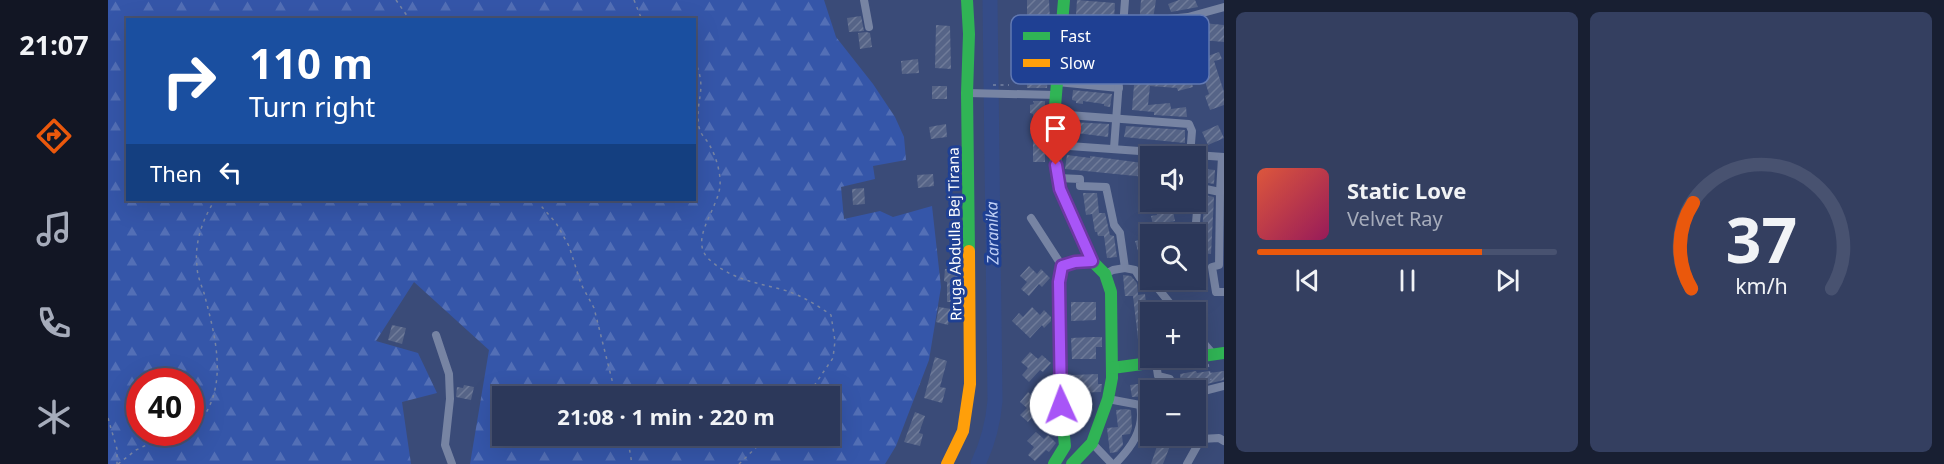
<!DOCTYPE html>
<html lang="en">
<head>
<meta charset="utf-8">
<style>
  body { margin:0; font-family:"Noto Sans",sans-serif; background:#343f60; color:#f1f3f6; height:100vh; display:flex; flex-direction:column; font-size:22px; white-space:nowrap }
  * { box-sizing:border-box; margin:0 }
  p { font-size:20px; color:#a6acbb }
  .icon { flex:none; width:33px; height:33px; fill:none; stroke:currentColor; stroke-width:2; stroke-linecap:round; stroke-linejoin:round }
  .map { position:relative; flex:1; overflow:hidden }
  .details { display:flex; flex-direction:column; gap:12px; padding:12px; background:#181f32; width:720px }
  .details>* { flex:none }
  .hud { position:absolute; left:18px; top:18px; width:570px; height:183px; border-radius:0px; box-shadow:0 6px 24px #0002,0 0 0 2px #485270; background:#1a4fa0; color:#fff; overflow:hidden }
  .buttons { position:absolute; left:1032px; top:146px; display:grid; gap:12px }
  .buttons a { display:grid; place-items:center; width:66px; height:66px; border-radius:0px; background:#2c385a; box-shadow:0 6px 24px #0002,0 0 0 2px #485270; font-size:30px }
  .speed { position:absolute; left:18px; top:368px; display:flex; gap:12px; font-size:30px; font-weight:700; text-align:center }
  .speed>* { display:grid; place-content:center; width:78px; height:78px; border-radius:50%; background:#2c385a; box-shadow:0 6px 24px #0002,0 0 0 2px #485270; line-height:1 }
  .speed .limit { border:9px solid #d22; background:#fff; color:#111 }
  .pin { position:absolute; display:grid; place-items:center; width:51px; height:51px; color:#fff; margin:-62px -26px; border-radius:50% 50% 50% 0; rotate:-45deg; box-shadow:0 0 6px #0007 }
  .pin .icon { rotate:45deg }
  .me { position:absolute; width:66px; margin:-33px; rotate:358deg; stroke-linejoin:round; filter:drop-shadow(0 0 4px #0008) }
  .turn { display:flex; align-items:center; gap:21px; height:126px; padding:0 24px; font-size:27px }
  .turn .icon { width:78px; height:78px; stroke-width:2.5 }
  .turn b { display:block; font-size:42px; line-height:51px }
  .then { display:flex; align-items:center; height:57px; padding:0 24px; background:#0003; gap:12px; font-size:22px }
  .details .tile { flex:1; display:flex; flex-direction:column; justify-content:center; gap:9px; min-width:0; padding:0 21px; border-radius:9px; background:#343f60 }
  .details .dial { align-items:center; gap:0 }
  .dial svg { height:156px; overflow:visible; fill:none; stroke:#485270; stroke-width:7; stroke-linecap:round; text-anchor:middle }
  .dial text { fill:#f1f3f6; stroke:none }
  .song { display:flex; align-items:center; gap:18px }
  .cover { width:72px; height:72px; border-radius:9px; background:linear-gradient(135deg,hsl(10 70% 55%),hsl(330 70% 35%)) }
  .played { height:6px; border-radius:3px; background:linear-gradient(90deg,#ea580c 75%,#485270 75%) }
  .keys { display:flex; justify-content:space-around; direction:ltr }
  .details .tiles { flex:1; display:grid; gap:12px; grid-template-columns:repeat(2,1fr) }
  .trip { position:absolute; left:384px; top:386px; width:348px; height:60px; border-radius:0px; background:#2c385a; box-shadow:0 6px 24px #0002,0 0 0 2px #485270; font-weight:700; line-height:60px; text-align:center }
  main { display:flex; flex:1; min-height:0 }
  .menu { display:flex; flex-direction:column; width:108px; justify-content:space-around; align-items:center; background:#121624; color:#a6acbb }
  .menu .icon { width:42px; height:42px }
  .menu .selected { color:#ea580c }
  .menu b { font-size:27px; color:#f1f3f6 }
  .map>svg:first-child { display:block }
</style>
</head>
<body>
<main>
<nav class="menu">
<b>21:07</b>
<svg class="icon selected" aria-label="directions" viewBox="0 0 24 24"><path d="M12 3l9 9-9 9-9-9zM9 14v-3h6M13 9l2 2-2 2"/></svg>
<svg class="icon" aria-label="music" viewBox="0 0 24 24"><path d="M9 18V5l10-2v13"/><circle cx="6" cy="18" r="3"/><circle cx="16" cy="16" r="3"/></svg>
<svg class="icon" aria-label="phone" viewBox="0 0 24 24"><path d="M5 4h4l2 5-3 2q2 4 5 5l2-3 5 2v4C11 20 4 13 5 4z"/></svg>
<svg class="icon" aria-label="climate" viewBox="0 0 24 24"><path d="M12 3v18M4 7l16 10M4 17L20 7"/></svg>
</nav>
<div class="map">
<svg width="1116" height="464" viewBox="0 0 1116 464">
  <defs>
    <pattern id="forest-firs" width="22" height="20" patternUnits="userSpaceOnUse" patternTransform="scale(1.5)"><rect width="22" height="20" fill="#3556a9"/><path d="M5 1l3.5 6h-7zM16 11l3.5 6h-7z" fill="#536fb6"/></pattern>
    <pattern id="building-hatch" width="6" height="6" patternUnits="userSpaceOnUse" patternTransform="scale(1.5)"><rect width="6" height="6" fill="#566487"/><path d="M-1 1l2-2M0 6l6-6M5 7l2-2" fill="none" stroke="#6f7b99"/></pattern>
  </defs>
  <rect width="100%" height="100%" fill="#3a4b78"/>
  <path fill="url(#forest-firs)" fill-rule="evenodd" d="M 0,0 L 716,0 L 728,37 L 765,84 L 787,117 L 796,137 L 798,160 L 765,166 L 767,179 L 733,187 L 736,219 L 772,211 L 785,217 L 824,206 L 833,287 L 821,360 L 788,446 L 777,464 L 362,464 L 381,350 L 306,282 L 268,341 L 310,353 L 329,393 L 294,402 L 303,464 L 0,464 ZM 20,20 L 586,20 L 586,200 L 20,200 ZM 32,381 L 82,381 L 82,432 L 32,432 ZM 394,396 L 722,396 L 722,435 L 394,435 Z"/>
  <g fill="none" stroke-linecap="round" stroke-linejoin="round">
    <path stroke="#354c88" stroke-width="15" d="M 870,464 C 880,443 885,424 887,401 L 882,0"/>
  </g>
  <g fill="url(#building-hatch)">
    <path d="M 919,0 L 941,0 L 942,21 L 919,21 Z"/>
    <path d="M 969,0 L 1007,3 L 1004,53 L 984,51 L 986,16 L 968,15 Z"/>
    <path d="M 1033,0 L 1048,0 L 1039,57 L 1040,62 L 1028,65 Z"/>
    <path d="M 1071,0 L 1087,0 L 1090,7 L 1063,12 L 1060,4 Z"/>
    <path d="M 753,16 L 756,31 L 741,32 L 739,18 Z"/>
    <path d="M 1084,22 L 1116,25 L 1116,42 L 1083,39 Z"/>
    <path d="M 828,25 L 842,26 L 843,69 L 827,68 Z"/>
    <path d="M 758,32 L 762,33 L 764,47 L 752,49 L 750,33 Z"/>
    <path d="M 919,36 L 942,36 L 939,88 L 919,88 Z"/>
    <path d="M 1111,52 L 1114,59 L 1106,61 L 1116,92 L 1116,105 L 1102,110 L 1097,96 L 1101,94 L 1093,69 L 1086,71 L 1081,58 L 1096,53 L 1097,57 Z"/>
    <path d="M 810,59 L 811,73 L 794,74 L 793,61 Z"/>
    <path d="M 1021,66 L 1064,69 L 1064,74 L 1079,69 L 1085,87 L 1070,91 L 1069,88 L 1042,86 L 1040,105 L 1062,103 L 1063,109 L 1078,107 L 1079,117 L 1046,115 L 1046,112 L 1024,110 L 1026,85 L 1019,84 Z"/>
    <rect x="824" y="86" width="15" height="13"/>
    <path d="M 965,90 L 1004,94 L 1002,107 L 996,106 L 996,104 L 975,101 L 975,104 L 968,103 L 968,101 L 964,100 Z"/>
    <path d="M 925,101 L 937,101 L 937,162 L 925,162 L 925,114 L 922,113 L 922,105 L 926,104 Z"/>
    <path d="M 962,122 L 1001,124 L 1000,137 L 961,132 Z"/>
    <path d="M 838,124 L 839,137 L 823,139 L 821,127 Z"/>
    <path d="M 1110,125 L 1116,138 L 1100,145 L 1094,132 Z"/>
    <path d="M 1018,126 L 1077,130 L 1077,143 L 1016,137 Z"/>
    <path d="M 959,155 L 982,158 L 982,156 L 1042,164 L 1042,176 L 1039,175 L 1038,177 L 957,169 Z"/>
    <path d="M 1088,168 L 1107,170 L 1106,184 L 1088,181 Z"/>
    <path d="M 825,174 L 826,186 L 810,188 L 809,175 Z"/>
    <path d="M 756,188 L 757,204 L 745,205 L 744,189 Z"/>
    <path d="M 975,193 L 989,193 L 991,213 L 997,213 L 1002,235 L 1006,236 L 1009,257 L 999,258 L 996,236 L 990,236 L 989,232 L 987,232 L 984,214 L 978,215 Z"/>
    <path d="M 1097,195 L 1106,197 L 1103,254 L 1092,253 Z"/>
    <path d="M 1047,201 L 1063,201 L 1067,221 L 1045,225 L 1043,216 L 1049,215 Z"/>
    <path d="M 1043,222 L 1045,234 L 1042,234 L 1042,251 L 1031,254 L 1027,241 L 1033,240 L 1030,224 Z"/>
    <path d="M 921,266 L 929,274 L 933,269 L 942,278 L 934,287 L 931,284 L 921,296 L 913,289 L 919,282 L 912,276 Z"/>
    <path d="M 837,269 L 852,270 L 849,302 L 839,302 L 839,282 L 836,281 Z"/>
    <path d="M 1015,275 L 1023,276 L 1029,283 L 1030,295 L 1037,294 L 1042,338 L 1030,339 L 1025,296 L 1017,296 Z"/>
    <path d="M 963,302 L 988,302 L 988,320 L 963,321 Z"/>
    <path d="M 831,307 L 843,309 L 840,325 L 828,322 Z"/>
    <path d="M 924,307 L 932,315 L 936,310 L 943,317 L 943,321 L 936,328 L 934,325 L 922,338 L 904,321 L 911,313 L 915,317 Z"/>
    <path d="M 284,325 L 298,328 L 294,344 L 280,340 Z"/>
    <path d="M 984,337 L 994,337 L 994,347 L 988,347 L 988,359 L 964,359 L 963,338 Z"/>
    <path d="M 922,352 L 930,359 L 934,355 L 943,363 L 935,372 L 932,370 L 921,382 L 914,375 L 920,368 L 913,362 Z"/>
    <path d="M 827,357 L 839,361 L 832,387 L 838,388 L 834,403 L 816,398 Z"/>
    <path d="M 1088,371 L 1089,373 L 1101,371 L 1101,373 L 1116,371 L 1116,380 L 1086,387 L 1083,390 L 1074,390 L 1072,374 Z"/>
    <path d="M 990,374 L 990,384 L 994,384 L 993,392 L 964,393 L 964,375 Z"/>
    <path d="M 1045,382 L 1046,390 L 1042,390 L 1042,396 L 1024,397 L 1022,385 Z"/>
    <path d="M 356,385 L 366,387 L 363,400 L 348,397 L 349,387 L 355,388 Z"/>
    <path d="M 920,392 L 928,400 L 932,395 L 942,404 L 933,413 L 930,410 L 920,422 L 912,415 L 919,408 L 912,402 Z"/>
    <path d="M 1018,409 L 1023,410 L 1024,428 L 1022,434 L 1014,435 L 1015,445 L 1009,452 L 1002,453 L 999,428 L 1010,427 L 1008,410 Z"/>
    <path d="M 807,412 L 817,416 L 811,433 L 815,434 L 812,446 L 796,442 Z"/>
    <path d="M 928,432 L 936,439 L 940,435 L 948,443 L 941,452 L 938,450 L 927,461 L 920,455 L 926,447 L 919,441 Z"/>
    <path d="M 1050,435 L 1061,435 L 1065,438 L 1055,464 L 1043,464 L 1049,446 L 1046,444 Z"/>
  </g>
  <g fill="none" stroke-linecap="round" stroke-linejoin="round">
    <g stroke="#7784a3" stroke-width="1.5" stroke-dasharray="3 4.5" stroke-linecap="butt">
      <path d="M 288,0 L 302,20"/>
      <path d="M 526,0 L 534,20"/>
      <path d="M 586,60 C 601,89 586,101 591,127 C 593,136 598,138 602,146 C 608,156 613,174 612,185 C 611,209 578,241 603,261 C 626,281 652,283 679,291 C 694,296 709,305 723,315 L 727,341 L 725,358 L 699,396"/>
      <path d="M 885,85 L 901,85"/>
      <path d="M 430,200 L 434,207 L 448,223 L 461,246 L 473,284 L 486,308 L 508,396"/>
      <path d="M 1100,364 L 1103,380"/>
      <path d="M 0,418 L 9,449 L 9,464"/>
      <path d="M 82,426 C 92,422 97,416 101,407 C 118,372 105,328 96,293 C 93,284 89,275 89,266 C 86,243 95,218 107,200"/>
      <path d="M 519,435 L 524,464"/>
      <path d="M 10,464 L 28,450 L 66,432"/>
      <path d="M 631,464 L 661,435"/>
    </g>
    <g stroke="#7784a3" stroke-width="8">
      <path d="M 756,0 L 761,27"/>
      <path d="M 951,54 L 1012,60"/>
      <path d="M 1045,58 L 1050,20 L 1080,17 L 1116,7"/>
      <path d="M 949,82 L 1011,88"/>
      <path d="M 859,93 L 948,95"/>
      <path d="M 947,114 L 1081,124 L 1084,131 L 1082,156"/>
      <path d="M 947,145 L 1116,157"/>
      <path d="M 1006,148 L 1017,0"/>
      <path d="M 1114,157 L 1112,192 L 1111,265 L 1104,267 L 1108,292 L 1116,292"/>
      <path d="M 950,178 L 972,179 L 972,186 L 998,187 L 1006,225 L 1012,233 L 1017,268 L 1027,270 L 1032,278 L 1044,281 L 1069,312"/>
      <path d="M 1036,185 L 1042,185"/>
      <path d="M 1088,187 L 1112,192"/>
      <path d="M 923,218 L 954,266"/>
      <path d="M 1087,234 L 1091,188"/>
      <path d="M 997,274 L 1005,270 L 1017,268"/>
      <path d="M 1088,334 L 1105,354"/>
      <path d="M 328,335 L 341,374 L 342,399 L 337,445 L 344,464"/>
      <path d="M 1048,363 L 1050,376 L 1062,379 L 1066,390"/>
      <path d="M 1088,393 L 1116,386"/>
      <path d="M 1000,399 L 1032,405 C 1037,429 1023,448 1007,464"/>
      <path d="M 984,443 L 1004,464"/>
      <path d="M 1079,464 L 1093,439 L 1111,438 L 1116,441"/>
    </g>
    <g stroke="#30b455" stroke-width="12">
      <path d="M 859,0 L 861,34 L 859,93 L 861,251"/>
      <path d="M 956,0 L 946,118 L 948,166 L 952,189 L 984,261 L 997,274 L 1003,292 L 1004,378 L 1000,399 L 984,443 L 964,464"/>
      <path d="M 1088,357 L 1116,353"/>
      <path d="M 1004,368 L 1087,357"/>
      <path d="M 946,464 L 957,446 L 953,405 L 951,282 L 954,266 L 967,262 L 984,261"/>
    </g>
    <path stroke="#ff9f0a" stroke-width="12" d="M 839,464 L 855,431 L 862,384 L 861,251"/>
  </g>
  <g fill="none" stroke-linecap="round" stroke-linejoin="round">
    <g stroke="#6d37a1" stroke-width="15">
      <path id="route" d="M 948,165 L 952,189 L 984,261 L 967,262 L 954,266 L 951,282 L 953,405"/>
    </g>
    <use href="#route" stroke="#a855f7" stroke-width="10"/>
  </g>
  <g text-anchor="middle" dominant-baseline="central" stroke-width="6" stroke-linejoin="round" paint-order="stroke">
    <g font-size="15" fill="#fff" stroke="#1f4093">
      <text transform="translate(846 234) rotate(-91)">Rruga Abdulla Bej Tirana</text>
    </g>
    <g font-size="16" font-style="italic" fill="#becef5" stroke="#1f4093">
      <text transform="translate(884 233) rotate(-91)">Zaranika</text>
    </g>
  </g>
  <rect x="903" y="15" width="198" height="69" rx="9" fill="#1f4093" stroke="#6279b3" stroke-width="1.5"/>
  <rect x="915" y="32" width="27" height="8" fill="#30b455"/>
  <rect x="915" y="59" width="27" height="8" fill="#ff9f0a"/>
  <g font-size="16" fill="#fff">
    <text x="952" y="42">Fast</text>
    <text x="952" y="69">Slow</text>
  </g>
</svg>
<div class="buttons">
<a><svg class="icon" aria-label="sound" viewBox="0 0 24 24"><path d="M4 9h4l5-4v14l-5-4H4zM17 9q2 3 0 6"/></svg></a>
<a><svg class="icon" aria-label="search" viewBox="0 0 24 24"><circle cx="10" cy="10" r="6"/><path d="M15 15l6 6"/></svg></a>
<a>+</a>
<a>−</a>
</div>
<div class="speed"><div class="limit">40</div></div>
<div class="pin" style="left:948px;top:165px;background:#d93025"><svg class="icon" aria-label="arrive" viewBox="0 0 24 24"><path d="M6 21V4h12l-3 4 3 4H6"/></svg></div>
<svg class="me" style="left:953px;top:405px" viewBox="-20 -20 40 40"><circle r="19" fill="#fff"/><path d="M0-13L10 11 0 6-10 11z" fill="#a855f7"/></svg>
<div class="trip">21:08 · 1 min · 220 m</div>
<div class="hud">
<div class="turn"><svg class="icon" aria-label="right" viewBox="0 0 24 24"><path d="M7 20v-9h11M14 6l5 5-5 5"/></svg><div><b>110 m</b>Turn right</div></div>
<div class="then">Then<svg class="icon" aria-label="left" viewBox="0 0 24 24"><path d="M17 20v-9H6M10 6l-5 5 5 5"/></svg></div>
</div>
</div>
<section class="details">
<div class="tiles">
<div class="tile">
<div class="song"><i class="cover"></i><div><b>Static Love</b><p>Velvet Ray</p></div></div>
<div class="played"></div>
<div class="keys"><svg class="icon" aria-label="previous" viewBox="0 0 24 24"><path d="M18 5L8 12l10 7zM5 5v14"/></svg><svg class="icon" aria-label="pause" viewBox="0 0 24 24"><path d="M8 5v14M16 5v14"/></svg><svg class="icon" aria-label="next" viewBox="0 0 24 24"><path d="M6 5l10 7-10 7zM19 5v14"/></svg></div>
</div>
<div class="tile dial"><svg viewBox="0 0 100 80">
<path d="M14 69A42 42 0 1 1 86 69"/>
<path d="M14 69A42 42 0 0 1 15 25" stroke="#ea580c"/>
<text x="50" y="56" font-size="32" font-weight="700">37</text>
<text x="50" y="72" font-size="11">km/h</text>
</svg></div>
</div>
</section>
</main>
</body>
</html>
